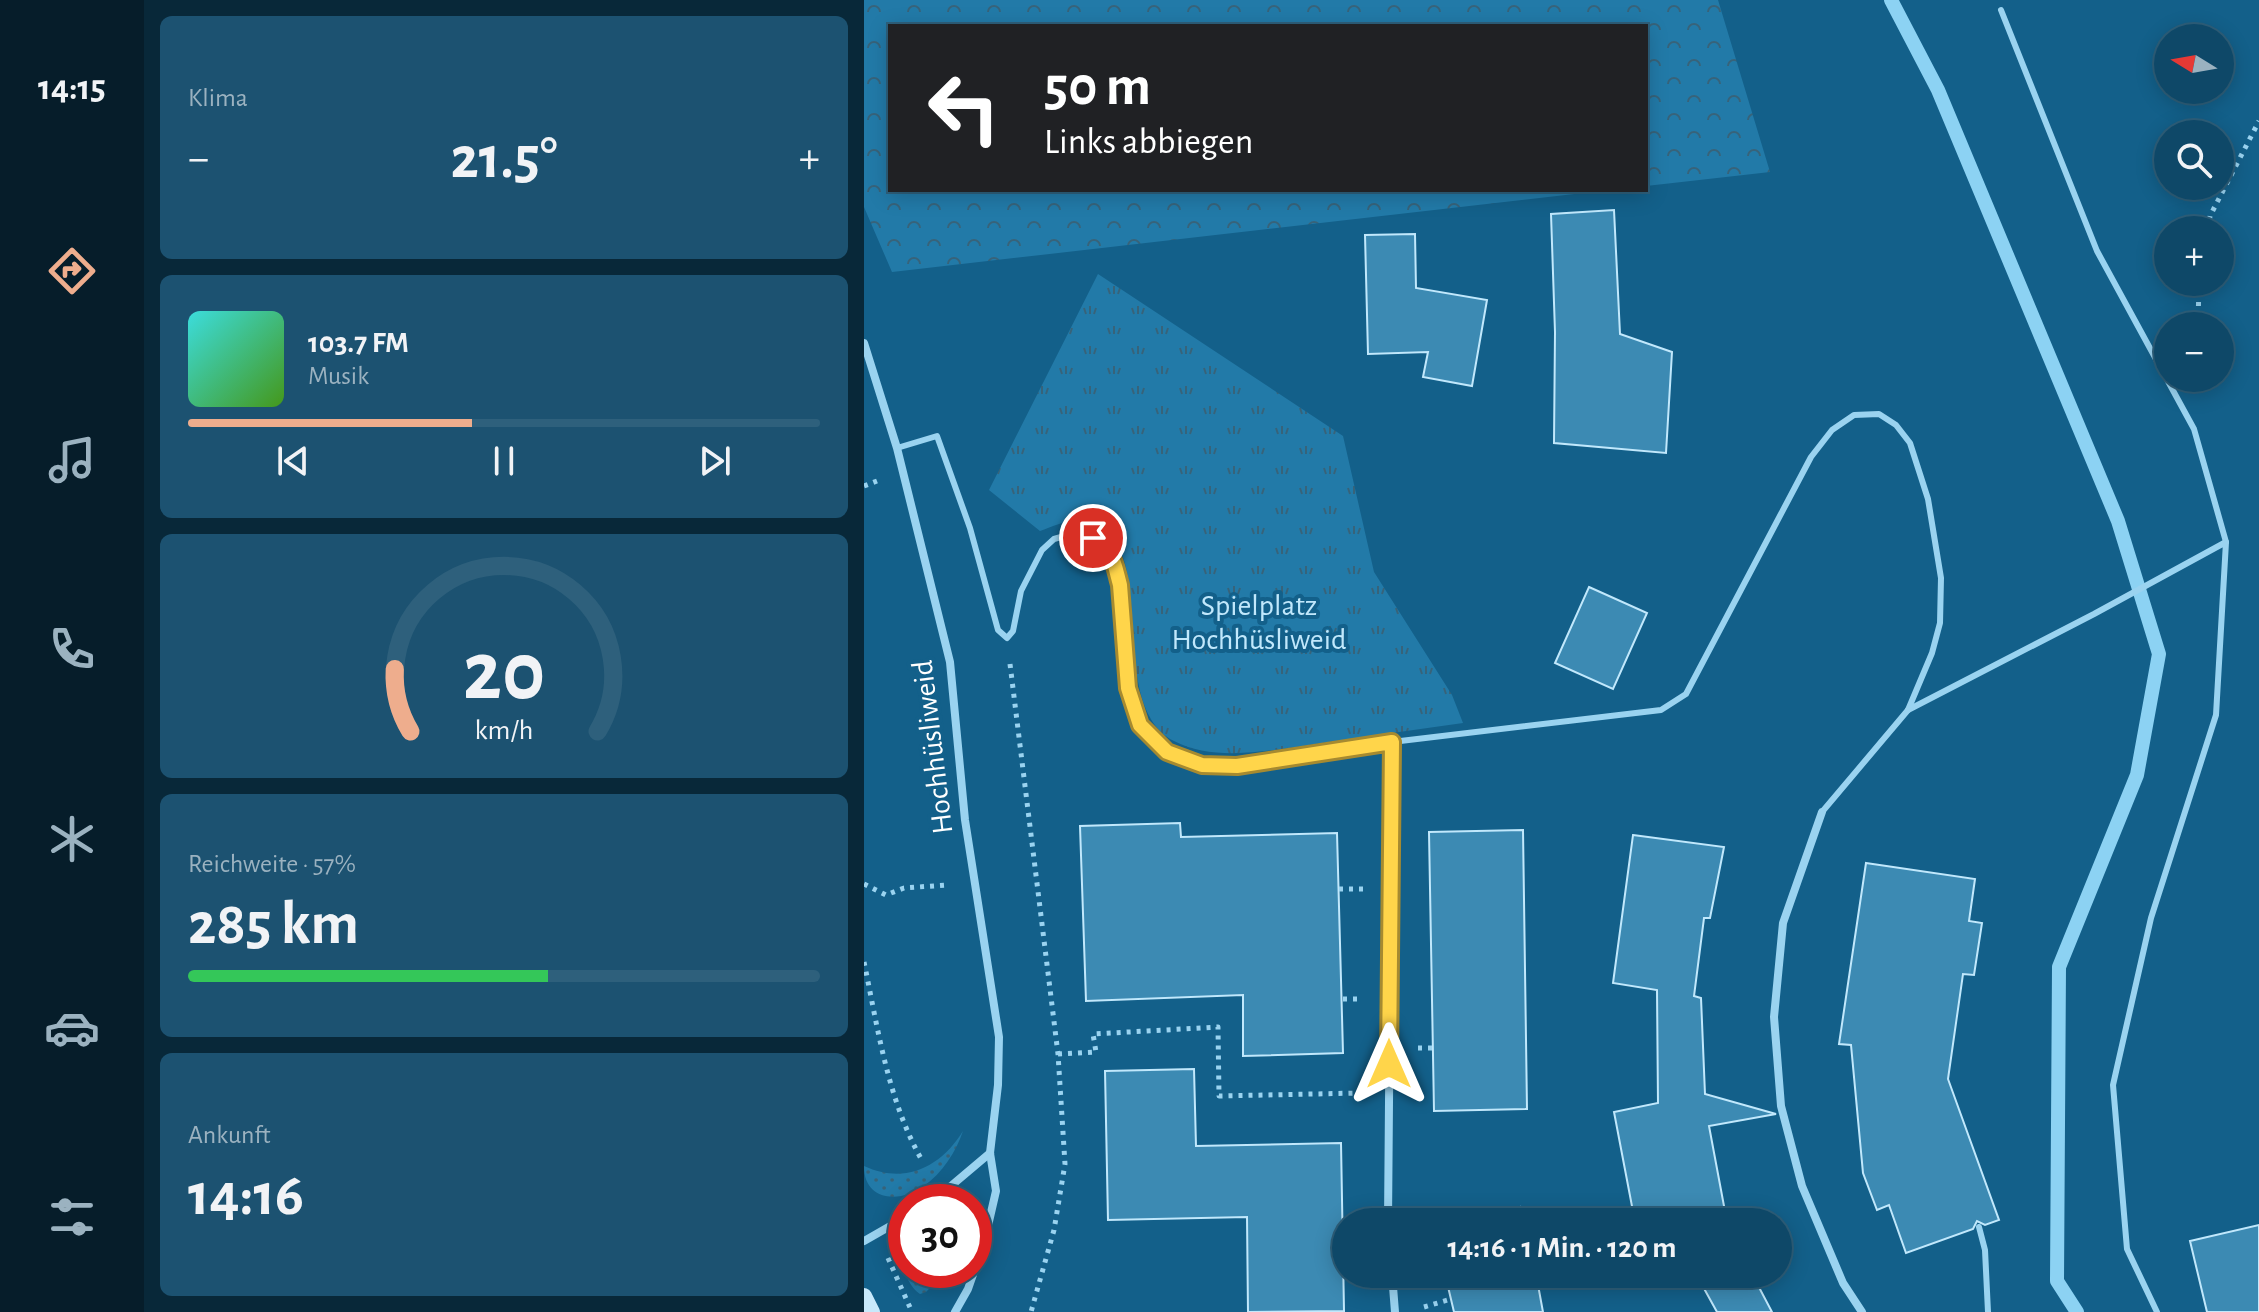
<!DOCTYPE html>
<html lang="de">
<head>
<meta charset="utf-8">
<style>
  body { margin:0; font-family:"Alegreya Sans",sans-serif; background:#1c5271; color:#f1f3f6; height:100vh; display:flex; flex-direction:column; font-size:30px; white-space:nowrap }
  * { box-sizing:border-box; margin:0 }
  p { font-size:26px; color:#9bb2c0 }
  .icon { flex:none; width:44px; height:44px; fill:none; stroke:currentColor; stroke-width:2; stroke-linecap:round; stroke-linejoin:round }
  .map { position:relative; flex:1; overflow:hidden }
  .details { display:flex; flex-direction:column; gap:16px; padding:16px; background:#082839; width:720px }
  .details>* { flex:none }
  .hud { position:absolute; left:24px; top:24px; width:760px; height:168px; border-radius:0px; box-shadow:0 4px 20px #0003,0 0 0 2px #2e607c; background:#202124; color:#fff; overflow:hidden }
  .needle { width:52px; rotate:281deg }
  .fabs { position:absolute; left:1290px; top:24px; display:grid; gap:16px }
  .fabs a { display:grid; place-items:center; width:80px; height:80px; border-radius:50%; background:#0e4868; box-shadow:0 4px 20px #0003,0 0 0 2px #2e607c; font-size:40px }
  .speed { position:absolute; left:24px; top:1184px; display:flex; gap:16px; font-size:40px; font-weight:700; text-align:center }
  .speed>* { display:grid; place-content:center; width:104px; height:104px; border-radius:50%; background:#0e4868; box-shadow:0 4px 20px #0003,0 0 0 2px #2e607c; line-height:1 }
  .speed .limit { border:12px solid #d22; background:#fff; color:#111 }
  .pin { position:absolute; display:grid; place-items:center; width:68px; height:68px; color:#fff; margin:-34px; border:4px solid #fff; border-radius:50%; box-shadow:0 2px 8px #0007 }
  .me { position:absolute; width:88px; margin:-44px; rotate:0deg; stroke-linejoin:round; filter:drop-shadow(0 0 6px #0008) }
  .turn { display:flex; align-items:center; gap:28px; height:168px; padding:0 24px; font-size:36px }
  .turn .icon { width:104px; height:104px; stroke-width:2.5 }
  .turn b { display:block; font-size:56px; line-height:68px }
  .big { font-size:60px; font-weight:600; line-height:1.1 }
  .details .tile { flex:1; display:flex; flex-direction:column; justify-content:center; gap:12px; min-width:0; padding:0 28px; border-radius:12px; background:#1c5271 }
  .details .dial { align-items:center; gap:0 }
  .dial svg { height:208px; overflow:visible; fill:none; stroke:#2e607c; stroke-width:7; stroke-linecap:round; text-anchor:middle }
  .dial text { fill:#f1f3f6; stroke:none }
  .song { display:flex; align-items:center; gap:24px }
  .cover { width:96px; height:96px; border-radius:12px; background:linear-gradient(135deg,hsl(180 70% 55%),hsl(100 70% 35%)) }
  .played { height:8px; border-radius:4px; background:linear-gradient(90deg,#eead8d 45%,#2e607c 45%) }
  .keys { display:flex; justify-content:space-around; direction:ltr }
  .heat { display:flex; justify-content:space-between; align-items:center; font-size:44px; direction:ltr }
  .charge { height:12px; border-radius:6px; background:linear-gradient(90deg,#34c759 57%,#2e607c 0) }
  .trip { position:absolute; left:468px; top:1208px; width:460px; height:80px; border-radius:40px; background:#0e4868; box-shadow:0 4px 20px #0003,0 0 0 2px #2e607c; font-weight:600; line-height:80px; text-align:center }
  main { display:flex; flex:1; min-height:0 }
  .dock { display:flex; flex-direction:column; width:144px; justify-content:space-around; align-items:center; background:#061d2a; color:#9bb2c0 }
  .dock .icon { width:56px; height:56px }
  .dock .selected { color:#eead8d }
  .dock b { font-size:36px; color:#f1f3f6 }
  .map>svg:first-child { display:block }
</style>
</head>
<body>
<main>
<nav class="dock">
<b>14:15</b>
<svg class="icon selected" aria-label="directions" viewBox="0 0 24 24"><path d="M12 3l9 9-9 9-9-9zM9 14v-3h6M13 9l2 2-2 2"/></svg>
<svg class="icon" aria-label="music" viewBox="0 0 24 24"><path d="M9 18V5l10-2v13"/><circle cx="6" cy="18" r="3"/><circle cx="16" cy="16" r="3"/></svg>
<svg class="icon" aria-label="phone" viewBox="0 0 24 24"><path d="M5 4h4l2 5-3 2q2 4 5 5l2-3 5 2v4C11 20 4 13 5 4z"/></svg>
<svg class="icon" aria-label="climate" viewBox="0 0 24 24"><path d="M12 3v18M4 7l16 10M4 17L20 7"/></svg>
<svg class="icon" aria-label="car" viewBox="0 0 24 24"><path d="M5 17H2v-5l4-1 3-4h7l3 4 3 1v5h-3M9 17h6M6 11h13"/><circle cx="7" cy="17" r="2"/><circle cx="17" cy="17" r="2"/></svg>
<svg class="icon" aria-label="filters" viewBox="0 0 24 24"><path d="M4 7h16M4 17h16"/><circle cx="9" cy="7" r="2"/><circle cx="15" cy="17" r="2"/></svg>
</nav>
<section class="details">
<div class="tile"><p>Klima</p>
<div class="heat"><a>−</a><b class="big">21.5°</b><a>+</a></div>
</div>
<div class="tile">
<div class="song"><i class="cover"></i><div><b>103.7 FM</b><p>Musik</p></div></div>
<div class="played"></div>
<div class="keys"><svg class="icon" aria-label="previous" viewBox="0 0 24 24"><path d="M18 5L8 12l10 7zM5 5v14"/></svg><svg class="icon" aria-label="pause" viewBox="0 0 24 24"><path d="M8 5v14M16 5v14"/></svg><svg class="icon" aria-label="next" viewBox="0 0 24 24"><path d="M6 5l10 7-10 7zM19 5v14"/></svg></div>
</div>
<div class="tile dial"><svg viewBox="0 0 100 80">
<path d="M14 69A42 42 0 1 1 86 69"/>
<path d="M14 69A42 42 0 0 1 8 45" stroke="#eead8d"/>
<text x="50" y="56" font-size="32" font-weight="700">20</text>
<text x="50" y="72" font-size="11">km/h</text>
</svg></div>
<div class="tile"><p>Reichweite · 57%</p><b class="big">285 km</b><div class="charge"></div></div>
<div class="tile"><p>Ankunft</p><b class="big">14:16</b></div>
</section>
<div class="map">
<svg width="1395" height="1312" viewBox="0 0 1395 1312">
  <defs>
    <pattern id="grass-dots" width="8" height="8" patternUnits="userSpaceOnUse" patternTransform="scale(2)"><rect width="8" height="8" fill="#227aa8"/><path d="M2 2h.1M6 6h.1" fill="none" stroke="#37637a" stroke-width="1.8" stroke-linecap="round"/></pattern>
    <pattern id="forest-crowns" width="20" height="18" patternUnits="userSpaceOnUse" patternTransform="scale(2)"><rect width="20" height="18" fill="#227aa8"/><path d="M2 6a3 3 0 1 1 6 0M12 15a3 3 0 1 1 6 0" fill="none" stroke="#37637a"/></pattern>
    <pattern id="park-tufts" width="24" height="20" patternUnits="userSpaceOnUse" patternTransform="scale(2)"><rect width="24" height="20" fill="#227aa8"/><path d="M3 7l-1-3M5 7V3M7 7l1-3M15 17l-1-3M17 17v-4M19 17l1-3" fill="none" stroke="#37637a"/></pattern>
  </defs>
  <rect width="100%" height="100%" fill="#13608a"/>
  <g fill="url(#grass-dots)">
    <path d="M 99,1131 C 92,1152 78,1173 60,1186 C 37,1203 0,1202 0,1166 C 41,1185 77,1167 99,1131 Z"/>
    <path d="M 42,1245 L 42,1270 L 83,1270 L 62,1292 L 56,1294 C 43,1286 35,1261 39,1247 Z"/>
  </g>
  <path fill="url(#forest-crowns)" d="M 0,0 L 854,0 L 906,172 L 782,186 L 782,26 L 26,26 L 26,190 L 745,190 L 28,272 L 0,207 Z"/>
  <path fill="url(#park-tufts)" d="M 234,274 L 479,436 L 510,572 L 588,695 L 599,723 C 556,729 514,735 472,741 C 423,747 355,765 310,741 C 234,700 308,525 211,521 C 200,521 187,527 176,531 L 125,490 Z"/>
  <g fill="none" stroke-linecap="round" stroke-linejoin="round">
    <path stroke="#8cd2f3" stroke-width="14" d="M 1027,0 L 1074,90 L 1254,521 L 1295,654 L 1273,775 L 1195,967 L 1193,1281 L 1213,1312"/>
  </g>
  <g fill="#3c8ab3" stroke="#c1e8fc" stroke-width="2">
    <path d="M 750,210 L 756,334 L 808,352 L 802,453 L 690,443 L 691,332 L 687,214 Z"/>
    <path d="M 551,234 L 552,288 L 623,300 L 608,386 L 559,377 L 564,352 L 504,354 L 501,235 Z"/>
    <path d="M 725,587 L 783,613 L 749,689 L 691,663 Z"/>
    <path d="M 316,823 L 317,837 L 473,833 L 479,1053 L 379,1056 L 379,995 L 222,1001 L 216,826 Z"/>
    <path d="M 659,830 L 663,1109 L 570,1111 L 565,832 Z"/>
    <path d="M 769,835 L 860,847 L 846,918 L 840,918 L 830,996 L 837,998 L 841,1094 L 912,1114 L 845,1126 L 863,1222 L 771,1222 L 750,1112 L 794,1103 L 793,990 L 749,983 Z"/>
    <path d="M 1002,863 L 1111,879 L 1105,921 L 1118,923 L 1110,975 L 1099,974 L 1084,1079 L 1135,1220 L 1121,1225 L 1113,1221 L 1109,1229 L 1042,1253 L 1025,1205 L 1013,1210 L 999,1173 L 987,1045 L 975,1044 Z"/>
    <path d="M 330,1069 L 332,1146 L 477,1143 L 480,1311 L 384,1312 L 383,1217 L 244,1220 L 241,1071 Z"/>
    <path d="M 656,1207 L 660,1222 L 584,1222 Z"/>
    <path d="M 1395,1225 L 1395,1312 L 1343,1312 L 1326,1241 Z"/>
    <path d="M 581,1274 L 672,1274 L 679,1312 L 590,1312 Z"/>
    <path d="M 832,1274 L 888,1274 L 908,1312 L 853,1312 Z"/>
  </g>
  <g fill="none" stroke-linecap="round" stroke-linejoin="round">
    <g stroke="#9ad3f0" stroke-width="5" stroke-dasharray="4 6" stroke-linecap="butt">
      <path d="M 1344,230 L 1346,216 L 1395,121"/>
      <path d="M 1334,326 L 1335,282"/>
      <path d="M 0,486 L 13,481"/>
      <path d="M 146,664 L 194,1054 L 201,1164 L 190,1230 L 167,1312"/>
      <path d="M 0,884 L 22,895 L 40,888 L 83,885"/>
      <path d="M 475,889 L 499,889"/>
      <path d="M 0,962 C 14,1029 24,1102 59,1162"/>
      <path d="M 479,999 L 497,999"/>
      <path d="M 554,1048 L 569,1048"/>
      <path d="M 194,1054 L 232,1052 L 229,1034 L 354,1027 L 355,1096 L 496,1093"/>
      <path d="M 24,1258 L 48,1312"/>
      <path d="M 560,1307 L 587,1299"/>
    </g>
    <g stroke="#9ad3f0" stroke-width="6">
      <path d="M 1137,10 L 1233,251 L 1330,429 L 1362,542"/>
      <path d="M 33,448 L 73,436 L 106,528 L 134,630 L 143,638 L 149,631 L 157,591 L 178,550 L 190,539 L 211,533 L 229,538 L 247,552 L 256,585 L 264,688 L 276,725 L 303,752 L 338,765 L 373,766 L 528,742 L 797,710 L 822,694 L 947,457 L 968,430 L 990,415 L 1015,414 L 1032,425 L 1046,443 L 1064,499 L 1077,578 L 1076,623 L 1068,653 L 1044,710 L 958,812"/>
      <path d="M 1044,710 L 1230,614 L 1362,542 L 1352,715 L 1287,918 L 1249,1085 L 1263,1249 L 1293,1312"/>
      <path d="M 1115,1227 L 1121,1250 L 1124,1312"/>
    </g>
    <g stroke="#9ad3f0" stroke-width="8">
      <path d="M 0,343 L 33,448 L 86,662 L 101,820 L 135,1037 L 134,1085 L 126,1153 L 132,1191 L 120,1243 L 104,1289 L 91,1312"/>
      <path d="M 958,812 L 919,923 L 910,1017 L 917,1106 L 938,1186 L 979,1283 L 998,1312"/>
      <path d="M 68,1202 L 126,1153"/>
      <path d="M 524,1222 L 528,742"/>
      <path d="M 0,1241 L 42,1217"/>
      <path d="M 528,1274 L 531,1312"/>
    </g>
    <path stroke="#c8e9fb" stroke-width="16" d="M 0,1296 L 8,1312"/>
  </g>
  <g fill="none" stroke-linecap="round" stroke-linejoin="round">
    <g stroke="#a68a30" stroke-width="20">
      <path id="route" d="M 229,538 C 251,555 249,559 256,585 L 264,688 L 276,725 L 303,752 L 338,765 L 373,766 L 528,742 L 525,1064"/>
    </g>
    <use href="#route" stroke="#ffd54a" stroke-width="14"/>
  </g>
  <g text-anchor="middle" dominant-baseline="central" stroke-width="8" stroke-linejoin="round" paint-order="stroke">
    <g font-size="30" fill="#c1e8fc" stroke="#13608a">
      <text x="395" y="606">Spielplatz<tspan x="395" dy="34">Hochhüsliweid</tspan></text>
    </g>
    <g font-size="30" fill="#fff" stroke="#13608a">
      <text transform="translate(69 747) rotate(-97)">Hochhüsliweid</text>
    </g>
  </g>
</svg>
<div class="fabs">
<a><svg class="needle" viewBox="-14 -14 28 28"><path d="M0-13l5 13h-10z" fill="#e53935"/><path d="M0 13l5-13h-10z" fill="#9bb2c0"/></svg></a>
<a><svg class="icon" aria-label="search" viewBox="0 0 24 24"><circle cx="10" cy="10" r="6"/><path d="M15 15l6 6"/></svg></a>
<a>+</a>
<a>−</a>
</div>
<div class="speed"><div class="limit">30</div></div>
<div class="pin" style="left:229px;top:538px;background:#d93025"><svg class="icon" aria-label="arrive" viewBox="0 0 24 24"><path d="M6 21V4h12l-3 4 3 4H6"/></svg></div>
<svg class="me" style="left:525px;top:1064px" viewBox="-20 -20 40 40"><path d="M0-17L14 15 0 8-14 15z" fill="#ffd54a" stroke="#fff" stroke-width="4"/></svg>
<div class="trip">14:16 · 1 Min. · 120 m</div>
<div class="hud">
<div class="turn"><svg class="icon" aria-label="left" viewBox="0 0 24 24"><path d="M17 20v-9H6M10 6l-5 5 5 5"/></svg><div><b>50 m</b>Links abbiegen</div></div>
</div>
</div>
</main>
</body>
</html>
